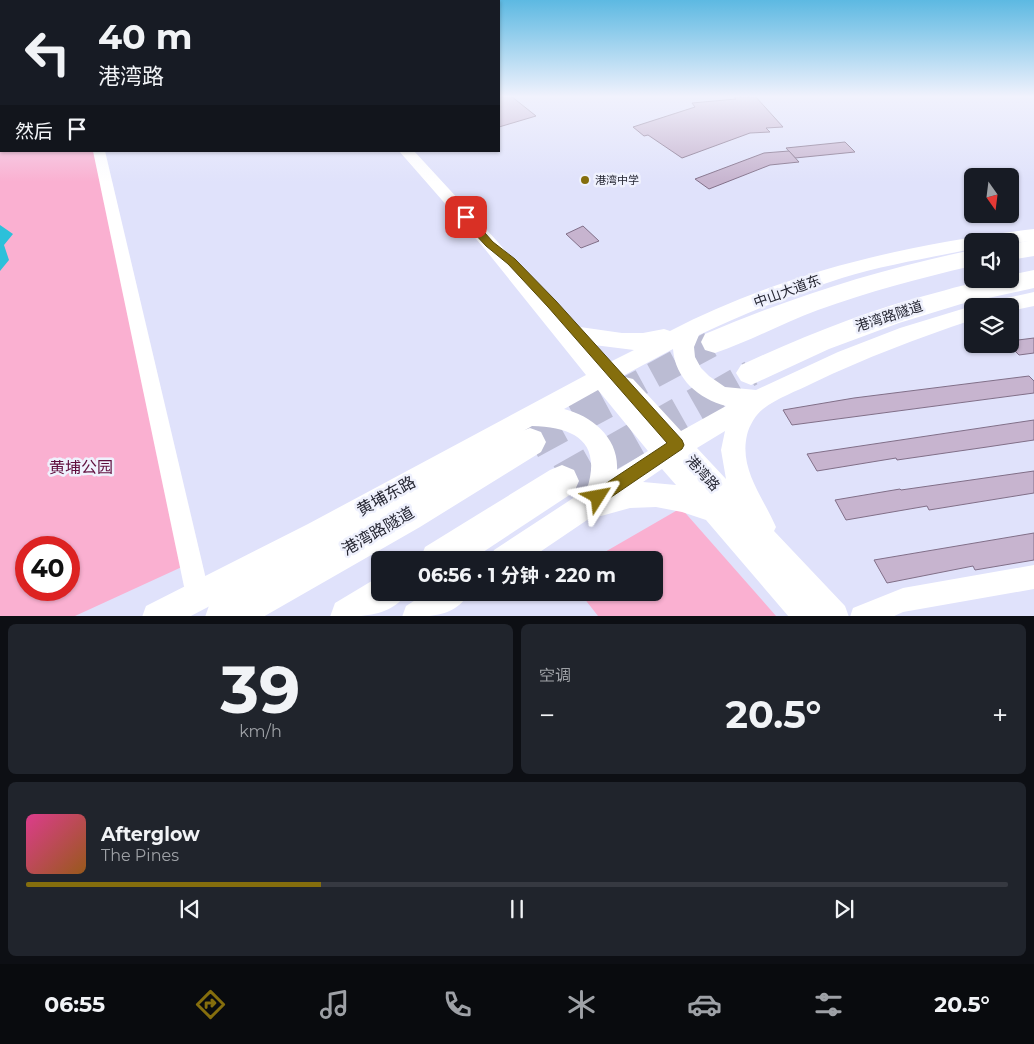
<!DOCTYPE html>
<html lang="zh">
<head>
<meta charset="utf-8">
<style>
  body { margin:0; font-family:Montserrat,"Noto Sans SC",sans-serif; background:#20242c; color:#f1f3f6; height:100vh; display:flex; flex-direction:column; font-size:19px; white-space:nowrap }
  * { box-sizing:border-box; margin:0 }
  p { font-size:16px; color:#9ea1a6 }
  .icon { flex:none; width:28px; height:28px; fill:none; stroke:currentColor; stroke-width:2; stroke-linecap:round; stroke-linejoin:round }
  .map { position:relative; height:616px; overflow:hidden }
  .sheet { display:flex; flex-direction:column; gap:8px; padding:8px; background:#0d0f14; flex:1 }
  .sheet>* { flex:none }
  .top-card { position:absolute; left:0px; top:0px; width:500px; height:152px; box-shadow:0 1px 4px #0004; background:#171b24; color:#f1f3f6; overflow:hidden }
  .needle { width:32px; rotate:166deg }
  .buttons { position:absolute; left:964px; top:168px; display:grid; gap:10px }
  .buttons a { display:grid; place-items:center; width:55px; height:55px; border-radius:8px; background:#171b24; box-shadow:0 1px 4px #0004; font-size:25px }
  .speed { position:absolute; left:15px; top:536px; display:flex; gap:10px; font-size:25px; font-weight:700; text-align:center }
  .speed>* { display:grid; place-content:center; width:65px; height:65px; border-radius:50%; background:#171b24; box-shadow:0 1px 4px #0004; line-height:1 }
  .speed .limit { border:8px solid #d22; background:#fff; color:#111 }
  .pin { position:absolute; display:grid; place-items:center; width:42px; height:42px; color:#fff; margin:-21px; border-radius:10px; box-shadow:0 2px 8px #0006 }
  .me { position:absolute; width:55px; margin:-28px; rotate:56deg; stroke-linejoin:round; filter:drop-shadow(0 0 4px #0008) }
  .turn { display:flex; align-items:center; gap:18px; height:105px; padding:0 15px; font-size:22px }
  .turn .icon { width:65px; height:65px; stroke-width:2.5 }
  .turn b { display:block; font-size:35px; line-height:42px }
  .then { display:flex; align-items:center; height:48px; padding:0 15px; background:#0003; gap:10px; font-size:19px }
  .big { font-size:38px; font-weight:700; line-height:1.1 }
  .sheet .tile { flex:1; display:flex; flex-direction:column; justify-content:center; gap:8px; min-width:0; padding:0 18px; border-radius:8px; background:#20242c }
  .sheet .dial { align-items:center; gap:0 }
  .dial b { font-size:65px; line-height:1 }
  .song { display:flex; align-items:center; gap:15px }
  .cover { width:60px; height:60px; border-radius:8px; background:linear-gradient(135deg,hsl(330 70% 55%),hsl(30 70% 35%)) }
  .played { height:5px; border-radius:2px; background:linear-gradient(90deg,#856e0d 30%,#363941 30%) }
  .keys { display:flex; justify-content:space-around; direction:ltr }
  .heat { display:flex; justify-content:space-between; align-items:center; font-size:28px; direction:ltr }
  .sheet .tiles { flex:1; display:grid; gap:8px; grid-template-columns:1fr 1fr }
  .tile:last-child { grid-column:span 2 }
  .trip { position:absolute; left:371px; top:551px; width:292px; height:50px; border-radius:8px; background:#171b24; box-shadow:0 1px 4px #0004; font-weight:700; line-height:50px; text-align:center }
  .menu { display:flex; height:80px; justify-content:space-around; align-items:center; background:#090b0e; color:#9ea1a6 }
  .menu .icon { width:35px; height:35px }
  .menu .on { color:#856e0d }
  .menu b { font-size:22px; color:#f1f3f6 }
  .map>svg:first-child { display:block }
</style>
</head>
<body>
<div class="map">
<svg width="1034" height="617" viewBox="0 0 1034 617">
  <rect width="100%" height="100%" fill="#e0e2fb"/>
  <g fill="#fab0d1" fill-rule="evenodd">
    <path d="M 0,96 L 1,151 L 99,151 L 184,566 L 75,616 L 0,616 ZM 26,548 L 69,548 L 69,590 L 26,590 Z"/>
    <path d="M 681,508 L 776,616 L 598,616 L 580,593 L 655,592 L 655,560 L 591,560 Z"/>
  </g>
  <path fill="#2cc0da" d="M 0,225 L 13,234 L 4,245 L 9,260 L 0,271 Z"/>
  <g fill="#c7b4cf" stroke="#816f88">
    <path d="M 499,96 L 511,96 L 536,116 L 499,127 Z"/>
    <path d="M 733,96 L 755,96 L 783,127 L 766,128 L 770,132 L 750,133 L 682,158 L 648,135 L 644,136 L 633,127 L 695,107 L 692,103 L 736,99 Z"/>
    <path d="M 845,142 L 855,152 L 795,158 L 786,148 Z"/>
    <path d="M 789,151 L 799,162 L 770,165 L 709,189 L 695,179 L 764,153 Z"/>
    <path d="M 583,226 L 599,241 L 581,248 L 566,234 Z"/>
    <path d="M 1034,338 L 1034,353 L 1019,355 L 1008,344 L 1010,341 Z"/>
    <path d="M 1029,376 L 1034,381 L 1034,393 L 792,425 L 783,410 L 854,398 Z"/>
    <path d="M 1034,420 L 1034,440 L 987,447 L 897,460 L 896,458 L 817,471 L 807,454 Z"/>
    <path d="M 1034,471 L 1034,493 L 929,510 L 927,506 L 846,520 L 835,500 L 900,489 L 901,490 Z"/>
    <path d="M 1034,533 L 1034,560 L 975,570 L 973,566 L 887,583 L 874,560 Z"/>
  </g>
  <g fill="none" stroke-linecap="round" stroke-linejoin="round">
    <g stroke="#bbbcd3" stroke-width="26" stroke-dasharray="26 13" stroke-linecap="butt">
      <path d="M 619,394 L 715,342"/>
      <path d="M 714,394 L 751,373"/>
    </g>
    <g stroke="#bbbcd3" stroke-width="34" stroke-dasharray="34 17" stroke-linecap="butt">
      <path d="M 530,442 L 621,393"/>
      <path d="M 562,481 L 717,393"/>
    </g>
    <g fill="#fff" fill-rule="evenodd">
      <path d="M 93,151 L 105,151 L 210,596 L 206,604 L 198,608 L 190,604 L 186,596 Z"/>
      <path d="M 1034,565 L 1034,589 L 903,612 L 892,617 L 850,617 L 853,608 L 903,588 Z"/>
    </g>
    <g fill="#fff" fill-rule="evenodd">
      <path d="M 399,151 L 414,151 L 496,240 L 573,329 L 580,327 L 622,333 L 643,333 L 664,329 L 670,331 C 781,273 911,243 1034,229 L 1034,241 L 1010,243 L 1010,241 L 972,241 L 972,249 C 929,258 884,265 842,278 C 793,294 746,313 699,335 L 694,347 L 695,357 L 701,368 L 709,376 L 725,387 L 756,390 L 838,352 L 900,328 L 972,306 L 974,306 L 972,306 L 972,320 C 918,338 865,358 813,383 C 797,391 777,398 763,409 C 756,414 749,426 747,435 C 739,469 763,497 776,527 L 774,531 L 845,606 L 849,617 L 789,617 L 706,520 L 682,512 L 656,507 L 630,508 L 601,516 L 596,514 L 528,560 L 490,560 L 494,550 L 587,489 C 602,442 575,427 532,426 L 328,544 L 189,617 L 142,617 L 146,606 L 308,524 L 586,375 L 484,248 ZM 586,344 L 634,350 L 604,365 ZM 673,349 C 675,379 699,399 726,406 L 681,431 L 633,379 L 625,377 L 617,379 ZM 598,390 L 648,451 L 617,470 C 619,438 592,416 564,409 ZM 725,431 L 721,450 L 726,479 L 697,448 ZM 662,469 L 676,485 L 643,482 Z"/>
      <path d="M 1034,292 L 1034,306 L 1010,311 L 1010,306 L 990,306 L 993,301 Z"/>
      <path d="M 428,592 L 469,592 C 457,617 429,617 402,617 L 406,606 Z"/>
    </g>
    <g fill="#fff" fill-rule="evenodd">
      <path d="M 1034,240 L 1034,256 L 1010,260 L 1010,244 Z"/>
      <path d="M 972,250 L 972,266 C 920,278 868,292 818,310 C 783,323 750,341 715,353 L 705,350 L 701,342 L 705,334 C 792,297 880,269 972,250 Z"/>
      <path d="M 1034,270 L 1034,288 L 961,304 L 899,323 L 829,349 L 751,385 L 741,381 L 736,373 L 741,365 C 804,336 868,310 935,293 C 960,286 984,279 1010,279 L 1010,275 Z"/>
      <path d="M 530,428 L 541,432 L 546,442 L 541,452 L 420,527 L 263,617 L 205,617 L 210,603 L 396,503 L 519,432 Z"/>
      <path d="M 562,465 L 574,470 L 579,481 L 574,492 L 471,560 L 420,560 L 425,547 L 550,470 Z"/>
      <path d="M 380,576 L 380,592 L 407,592 C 393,617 360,617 330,617 L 335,603 Z"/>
    </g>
  </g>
  <linearGradient id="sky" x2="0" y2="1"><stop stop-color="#5db9e2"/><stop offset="0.53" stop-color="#f1f2fd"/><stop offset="1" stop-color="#f1f2fd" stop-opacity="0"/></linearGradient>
  <rect width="1034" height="182" fill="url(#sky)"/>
  <path fill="#856e0d" stroke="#564808" d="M 466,214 L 469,215 L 493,242 L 515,259 L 556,301 L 682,440 L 684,445 L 682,449 L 604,502 L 598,504 L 593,502 L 591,497 L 593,492 L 667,443 L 548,307 L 508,264 L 486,246 L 462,220 L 462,215 Z"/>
  <circle fill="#856e0d" stroke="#eff1fd" stroke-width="2" cx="585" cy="180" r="5"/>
  <g text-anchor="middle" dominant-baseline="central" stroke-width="5" stroke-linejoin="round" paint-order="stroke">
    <g font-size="11" fill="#252632" stroke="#eff1fd" text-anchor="start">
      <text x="595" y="180">港湾中学</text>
    </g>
    <g font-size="14" fill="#252632" stroke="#eff1fd">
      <text transform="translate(787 291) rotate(-20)">中山大道东</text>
      <text transform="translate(889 316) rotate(-18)">港湾路隧道</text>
      <text transform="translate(703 473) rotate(48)">港湾路</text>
    </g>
    <g font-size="16" fill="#600f3e" stroke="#eff1fd">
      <text x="81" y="467">黄埔公园</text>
    </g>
    <g font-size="16" fill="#252632" stroke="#eff1fd">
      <text transform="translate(386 496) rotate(-29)">黄埔东路</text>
      <text transform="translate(378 531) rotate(-30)">港湾路隧道</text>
    </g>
  </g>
</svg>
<div class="buttons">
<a><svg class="needle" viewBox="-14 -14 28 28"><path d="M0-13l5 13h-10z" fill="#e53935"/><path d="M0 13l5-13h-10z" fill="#9ea1a6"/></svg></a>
<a><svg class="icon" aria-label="sound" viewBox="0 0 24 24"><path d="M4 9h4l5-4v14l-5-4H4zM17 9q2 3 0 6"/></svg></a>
<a><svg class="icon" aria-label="layers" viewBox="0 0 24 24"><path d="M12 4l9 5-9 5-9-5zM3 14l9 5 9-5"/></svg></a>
</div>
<div class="speed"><div class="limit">40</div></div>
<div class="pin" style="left:466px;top:217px;background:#d93025"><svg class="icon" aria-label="arrive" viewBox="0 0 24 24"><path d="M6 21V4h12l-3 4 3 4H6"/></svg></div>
<svg class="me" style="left:598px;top:497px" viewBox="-20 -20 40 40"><path d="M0-17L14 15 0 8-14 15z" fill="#856e0d" stroke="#fff" stroke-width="4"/></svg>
<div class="trip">06:56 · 1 分钟 · 220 m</div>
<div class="top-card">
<div class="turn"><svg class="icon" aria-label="left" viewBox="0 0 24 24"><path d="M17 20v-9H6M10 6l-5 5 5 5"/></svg><div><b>40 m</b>港湾路</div></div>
<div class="then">然后<svg class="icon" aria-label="arrive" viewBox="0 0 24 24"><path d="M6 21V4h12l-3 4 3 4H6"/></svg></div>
</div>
</div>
<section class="sheet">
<div class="tiles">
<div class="tile dial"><b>39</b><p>km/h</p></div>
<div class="tile"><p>空调</p>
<div class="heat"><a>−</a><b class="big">20.5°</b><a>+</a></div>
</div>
<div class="tile">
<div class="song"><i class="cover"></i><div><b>Afterglow</b><p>The Pines</p></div></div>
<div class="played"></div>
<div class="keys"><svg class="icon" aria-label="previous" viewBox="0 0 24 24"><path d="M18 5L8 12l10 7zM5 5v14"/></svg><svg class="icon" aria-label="pause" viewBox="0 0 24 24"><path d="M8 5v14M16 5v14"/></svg><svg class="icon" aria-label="next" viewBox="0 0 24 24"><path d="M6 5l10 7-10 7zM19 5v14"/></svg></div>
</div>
</div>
</section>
<nav class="menu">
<b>06:55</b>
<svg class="icon on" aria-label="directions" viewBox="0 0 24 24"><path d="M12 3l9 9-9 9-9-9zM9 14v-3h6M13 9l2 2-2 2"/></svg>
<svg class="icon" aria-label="music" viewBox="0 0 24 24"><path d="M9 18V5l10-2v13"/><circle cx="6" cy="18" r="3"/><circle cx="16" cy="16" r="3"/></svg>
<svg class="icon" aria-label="phone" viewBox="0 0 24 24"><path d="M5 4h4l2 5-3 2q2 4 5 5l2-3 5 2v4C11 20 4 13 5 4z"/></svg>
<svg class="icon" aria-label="climate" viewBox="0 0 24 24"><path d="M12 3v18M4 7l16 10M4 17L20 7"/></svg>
<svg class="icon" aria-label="car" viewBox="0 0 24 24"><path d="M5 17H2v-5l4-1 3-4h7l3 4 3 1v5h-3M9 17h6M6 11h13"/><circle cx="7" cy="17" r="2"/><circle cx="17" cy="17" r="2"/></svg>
<svg class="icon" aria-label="filters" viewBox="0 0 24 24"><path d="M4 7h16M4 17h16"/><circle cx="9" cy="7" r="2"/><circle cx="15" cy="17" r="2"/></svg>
<b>20.5°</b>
</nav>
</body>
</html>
